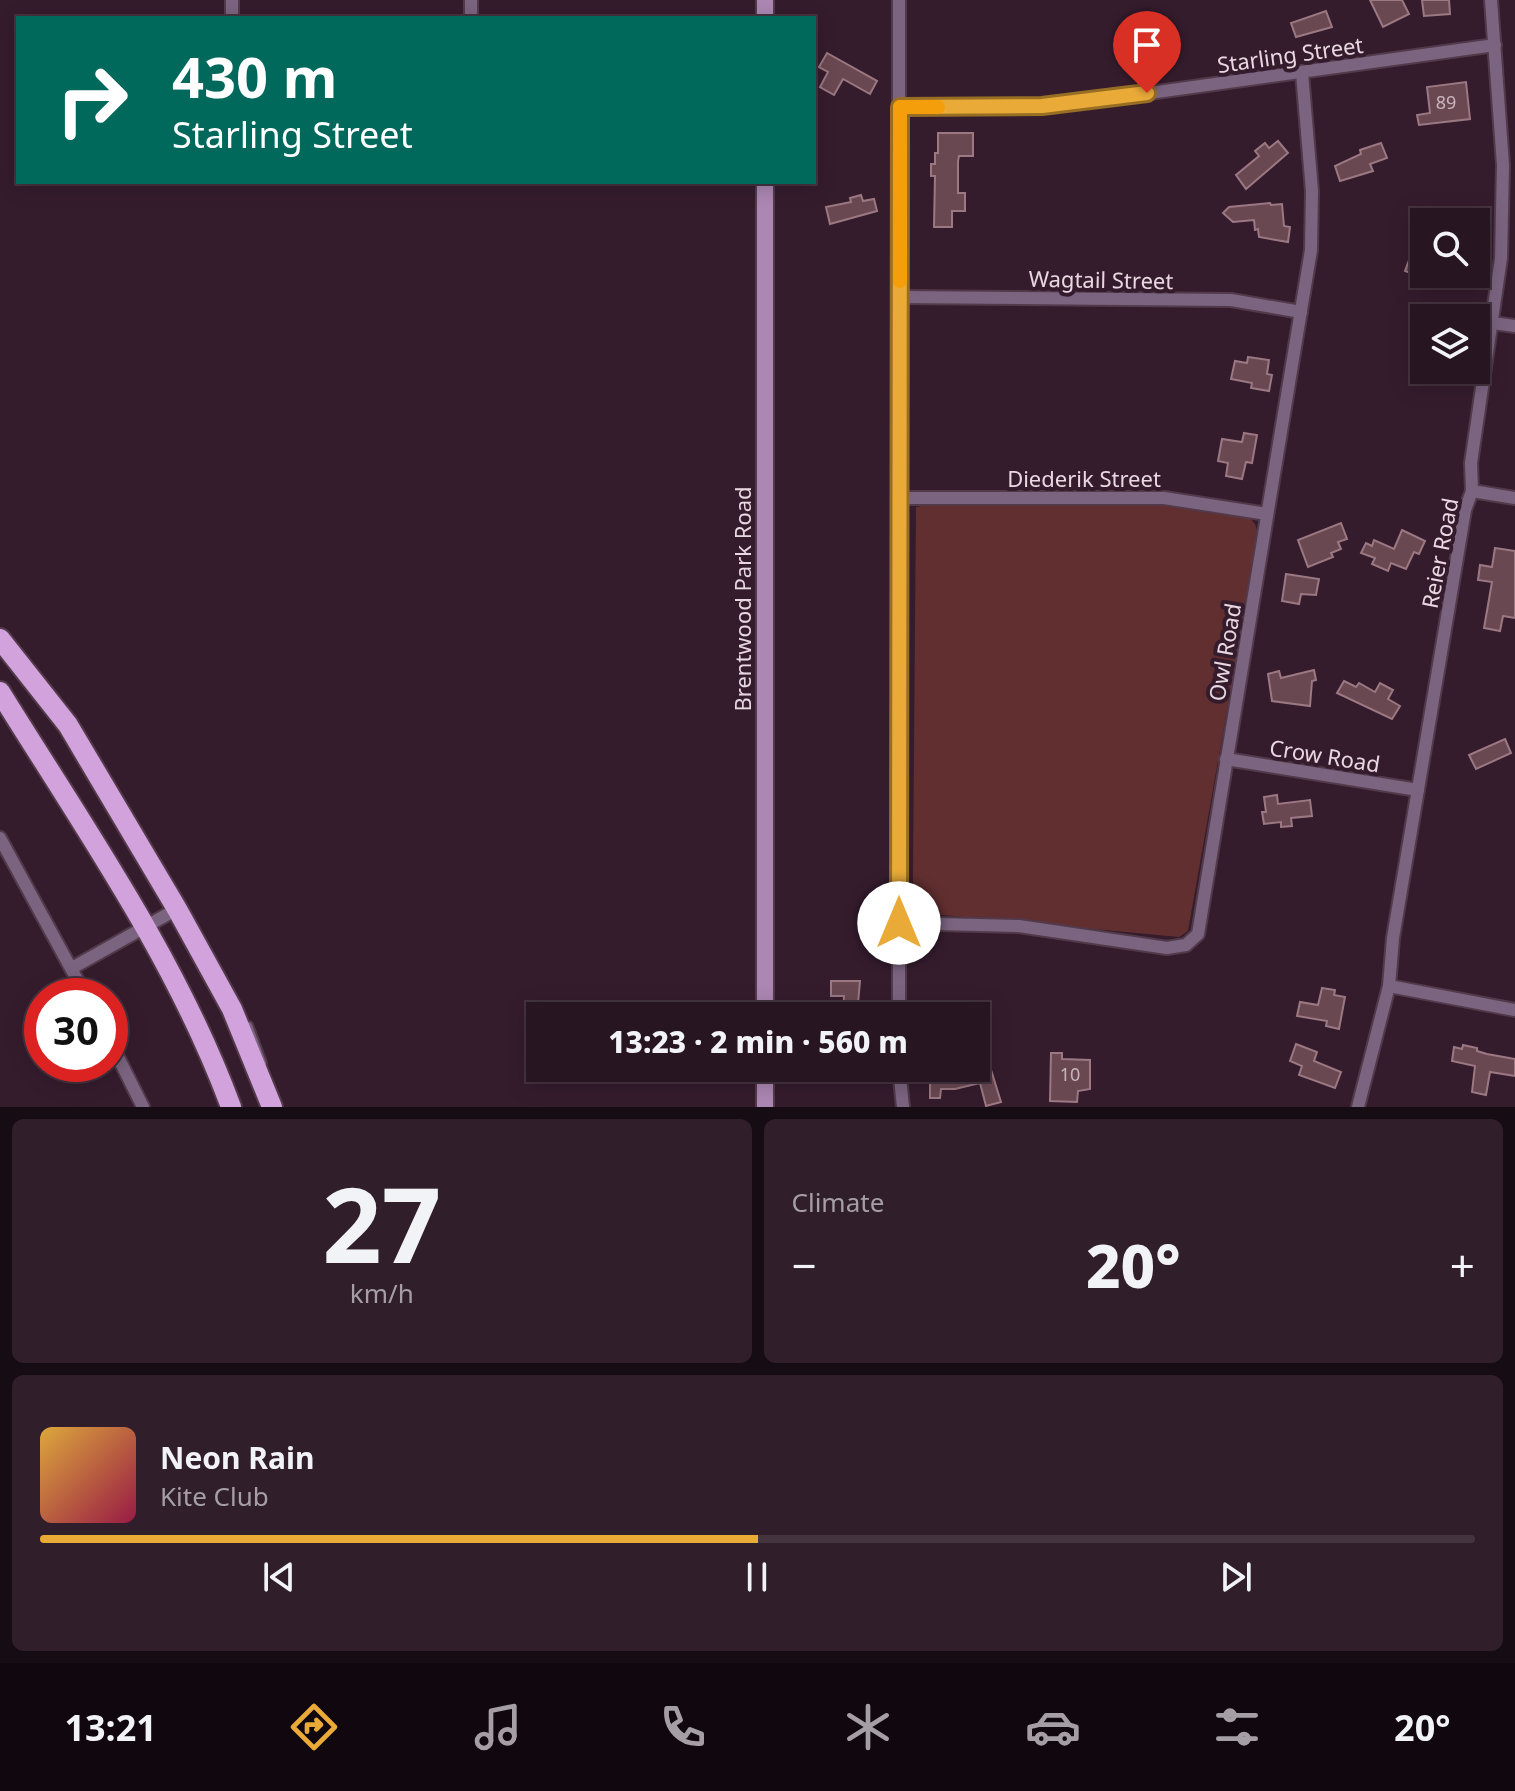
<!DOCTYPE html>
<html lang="en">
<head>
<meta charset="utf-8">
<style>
  body { margin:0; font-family:"Noto Sans",sans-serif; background:#301e2a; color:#f1f3f6; height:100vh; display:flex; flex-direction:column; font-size:30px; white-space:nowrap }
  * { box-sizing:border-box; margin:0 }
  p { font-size:26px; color:#a59fa5 }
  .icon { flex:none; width:44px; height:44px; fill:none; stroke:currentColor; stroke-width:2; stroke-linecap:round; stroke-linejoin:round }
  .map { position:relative; height:1107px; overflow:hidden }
  .details { display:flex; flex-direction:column; gap:12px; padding:12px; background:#160c13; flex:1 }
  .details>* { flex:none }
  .guide { position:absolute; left:16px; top:16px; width:800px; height:168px; border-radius:0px; box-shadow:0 4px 20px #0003,0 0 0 2px #443440; background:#00695c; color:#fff; overflow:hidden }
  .tools { position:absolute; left:1410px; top:208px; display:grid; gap:16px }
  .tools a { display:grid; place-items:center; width:80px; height:80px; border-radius:0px; background:#281522; box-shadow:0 4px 20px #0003,0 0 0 2px #443440; font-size:40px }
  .speed { position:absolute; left:24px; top:978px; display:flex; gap:16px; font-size:40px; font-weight:700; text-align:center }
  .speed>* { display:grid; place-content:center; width:104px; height:104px; border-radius:50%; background:#281522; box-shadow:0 4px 20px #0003,0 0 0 2px #443440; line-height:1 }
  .speed .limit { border:12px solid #d22; background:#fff; color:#111 }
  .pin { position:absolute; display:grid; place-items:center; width:68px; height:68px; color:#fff; margin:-82px -34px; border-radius:50% 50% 50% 0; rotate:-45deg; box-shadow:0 0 8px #0007 }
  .pin .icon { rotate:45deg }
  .me { position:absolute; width:88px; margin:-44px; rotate:0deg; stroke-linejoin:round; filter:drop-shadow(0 0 6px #0008) }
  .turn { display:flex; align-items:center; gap:28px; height:168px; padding:0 24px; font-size:36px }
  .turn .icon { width:104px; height:104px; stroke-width:2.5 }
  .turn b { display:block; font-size:56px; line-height:68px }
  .big { font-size:60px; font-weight:800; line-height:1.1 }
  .details .widget { flex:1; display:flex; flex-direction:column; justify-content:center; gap:12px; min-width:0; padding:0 28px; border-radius:12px; background:#301e2a }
  .details .dial { align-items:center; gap:0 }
  .dial b { font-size:104px; line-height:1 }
  .song { display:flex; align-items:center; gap:24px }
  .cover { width:96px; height:96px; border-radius:12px; background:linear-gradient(135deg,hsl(40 70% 55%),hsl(340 70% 35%)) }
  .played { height:8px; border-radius:4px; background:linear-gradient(90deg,#e9aa38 50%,#443440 50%) }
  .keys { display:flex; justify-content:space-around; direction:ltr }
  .heat { display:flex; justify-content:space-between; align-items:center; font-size:44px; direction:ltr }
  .details .tiles { flex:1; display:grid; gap:12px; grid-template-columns:1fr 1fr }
  .widget:last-child { grid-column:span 2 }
  .trip { position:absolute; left:526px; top:1002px; width:464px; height:80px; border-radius:0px; background:#281522; box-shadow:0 4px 20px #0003,0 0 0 2px #443440; font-weight:800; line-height:80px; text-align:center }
  .tabs { display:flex; height:128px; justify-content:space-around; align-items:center; background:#10080e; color:#a59fa5 }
  .tabs .icon { width:56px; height:56px }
  .tabs .current { color:#e9aa38 }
  .tabs b { font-size:36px; color:#f1f3f6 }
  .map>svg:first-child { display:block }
</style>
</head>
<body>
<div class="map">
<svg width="1515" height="1107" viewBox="0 0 1515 1107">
  <rect width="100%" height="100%" fill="#351c2d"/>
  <path fill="#612f30" d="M 1167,504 L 1250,518 L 1255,524 L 1258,534 L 1188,931 L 1179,937 L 921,913 L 913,889 L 913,871 L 916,507 L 928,505 Z"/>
  <g fill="#694852" stroke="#9b7882" stroke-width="2">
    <path d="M 1370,0 L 1402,0 L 1409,14 L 1383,27 Z"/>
    <path d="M 1422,0 L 1449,0 L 1450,14 L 1424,16 Z"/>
    <path d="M 1326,11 L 1332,27 L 1296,37 L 1291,23 Z"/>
    <path d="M 827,53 L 877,81 L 870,94 L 843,79 L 834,95 L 820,87 L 828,72 L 819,67 Z"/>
    <path d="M 1466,82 L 1470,119 L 1419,125 L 1417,115 L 1430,113 L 1427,87 Z"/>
    <path d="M 938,133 L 973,133 L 973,156 L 959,156 L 958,161 L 958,193 L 965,193 L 965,211 L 952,211 L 952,227 L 934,227 L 935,176 L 931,176 L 931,164 L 935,164 L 935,153 L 938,153 Z"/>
    <path d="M 1278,141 L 1288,153 L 1246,189 L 1236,175 L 1259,156 L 1255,151 L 1265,143 L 1269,148 Z"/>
    <path d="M 1381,143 L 1387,158 L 1370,164 L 1373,171 L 1340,181 L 1335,166 L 1361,154 L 1360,150 Z"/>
    <path d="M 861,195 L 863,201 L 874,199 L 877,211 L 830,224 L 826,207 L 851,202 L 850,198 Z"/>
    <path d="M 1270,203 L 1271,205 L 1282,204 L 1284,226 L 1290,227 L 1288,242 L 1259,237 L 1258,229 L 1255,230 L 1254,220 L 1233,222 L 1223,213 L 1229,207 Z"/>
    <path d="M 1411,255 L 1424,260 L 1424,274 L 1449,274 L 1444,286 L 1405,271 Z"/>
    <path d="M 1248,357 L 1269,360 L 1267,374 L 1272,375 L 1269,391 L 1251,388 L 1252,383 L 1231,379 L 1235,361 L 1247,363 Z"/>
    <path d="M 1244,433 L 1257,435 L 1252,463 L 1246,462 L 1242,479 L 1226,476 L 1228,463 L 1218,461 L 1222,439 L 1242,442 Z"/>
    <path d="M 1341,523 L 1347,539 L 1338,542 L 1341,549 L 1331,553 L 1333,557 L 1308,567 L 1298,540 Z"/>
    <path d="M 1402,530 L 1425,541 L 1419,554 L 1414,552 L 1406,569 L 1391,563 L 1388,571 L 1372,564 L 1375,558 L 1361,553 L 1366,543 L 1372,546 L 1374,540 L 1394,549 Z"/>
    <path d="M 1495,548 L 1515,551 L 1515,618 L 1503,616 L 1500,631 L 1484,628 L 1492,582 L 1478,580 L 1480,565 L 1492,567 Z"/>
    <path d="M 1286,574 L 1319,579 L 1316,595 L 1301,594 L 1299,604 L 1282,601 Z"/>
    <path d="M 1314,670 L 1316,680 L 1312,681 L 1310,706 L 1272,701 L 1268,674 L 1279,671 L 1281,678 Z"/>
    <path d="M 1344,681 L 1356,687 L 1359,683 L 1375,692 L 1380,683 L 1393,690 L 1388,699 L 1400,706 L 1392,719 L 1337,693 Z"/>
    <path d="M 1505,739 L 1511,753 L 1476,769 L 1469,755 Z"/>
    <path d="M 1277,795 L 1278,804 L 1310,800 L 1312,816 L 1291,818 L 1292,826 L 1281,827 L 1281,822 L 1264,824 L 1262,812 L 1266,812 L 1264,797 Z"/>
    <path d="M 831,981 L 860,981 L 857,1014 L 843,1014 L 844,996 L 831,996 Z"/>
    <path d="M 1322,988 L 1335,990 L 1334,995 L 1345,997 L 1339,1029 L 1326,1026 L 1327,1021 L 1297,1016 L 1300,1002 L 1318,1005 Z"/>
    <path d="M 1296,1044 L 1317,1052 L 1314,1061 L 1341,1072 L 1335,1088 L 1299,1075 L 1302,1066 L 1290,1061 Z"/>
    <path d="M 1463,1045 L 1477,1048 L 1477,1051 L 1487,1054 L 1515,1059 L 1515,1076 L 1490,1072 L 1486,1095 L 1472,1092 L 1475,1066 L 1452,1061 L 1454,1047 L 1462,1049 Z"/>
    <path d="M 1051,1053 L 1062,1053 L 1062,1059 L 1090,1060 L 1090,1089 L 1078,1091 L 1077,1102 L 1050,1101 Z"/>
    <path d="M 988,1060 L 1001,1102 L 986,1106 L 980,1083 L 955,1089 L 941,1089 L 940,1098 L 930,1098 L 930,1069 L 940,1069 L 940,1072 L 963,1072 L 962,1068 L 976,1068 L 976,1063 Z"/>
  </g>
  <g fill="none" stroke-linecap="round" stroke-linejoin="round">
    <g stroke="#523a4a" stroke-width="10">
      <path id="lane" d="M 249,1025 L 263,1063"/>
    </g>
    <g stroke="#523a4a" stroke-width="16">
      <g id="street">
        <path d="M 232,0 L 232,18"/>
        <path d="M 471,0 L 471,18"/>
        <path d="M 900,107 L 1042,106 L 1085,102 L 1495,45"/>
        <path d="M 900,297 L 1231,300 L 1301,312"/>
        <path d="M 1493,323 L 1515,326"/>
        <path d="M 1472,491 L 1515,498"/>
        <path d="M 898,498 L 1164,498 L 1267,514"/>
        <path d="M 1226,759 L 1418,790"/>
        <path d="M 0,838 L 86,996"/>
        <path d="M 899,923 L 1019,926 L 1167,948 L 1186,945 L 1198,934 L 1311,250 L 1312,191 L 1302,73"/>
        <path d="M 72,968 L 177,909"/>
        <path d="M 1389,986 L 1515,1010"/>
        <path d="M 899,1016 L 899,0"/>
        <path d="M 110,1041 L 143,1107"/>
        <path d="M 899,1068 L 903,1107"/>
        <path d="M 1358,1107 L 1389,986 L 1393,938 L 1465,510 L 1472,491 L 1471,463 L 1501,258 L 1503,165 L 1491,0"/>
      </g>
    </g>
    <g stroke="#523a4a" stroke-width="20">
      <g id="secondary">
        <path d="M 765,0 L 765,18"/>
        <path d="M 765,182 L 765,1016"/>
        <path d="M 765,1068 L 765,1107"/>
      </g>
    </g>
    <g stroke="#523a4a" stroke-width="24">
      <g id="primary">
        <path d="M 0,639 L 68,725 L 177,909 L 232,1009 L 272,1107"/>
        <path d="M 0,692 C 83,826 176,958 231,1107"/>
      </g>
    </g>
    <use href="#lane" stroke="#7b6480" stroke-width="6"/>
    <use href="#street" stroke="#7b6480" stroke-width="12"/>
    <use href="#secondary" stroke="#ac87b3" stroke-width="16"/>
    <use href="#primary" stroke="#d1a2db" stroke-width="20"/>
  </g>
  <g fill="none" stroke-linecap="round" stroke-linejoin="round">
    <g stroke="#976e24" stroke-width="20">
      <path id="route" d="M 899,923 L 900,107 L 1042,106 L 1147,93"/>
    </g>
    <use href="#route" stroke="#e9aa38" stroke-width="14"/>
    <path stroke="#f59e0b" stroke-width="14" d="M 900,281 L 900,107 L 938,107"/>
  </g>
  <g text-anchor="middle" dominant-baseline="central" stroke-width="8" stroke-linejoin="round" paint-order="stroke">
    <g font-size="18" fill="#c9b4be">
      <text x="1446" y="102">89</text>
      <text x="1070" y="1074">10</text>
    </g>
    <g font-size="22" fill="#e9d8e2" stroke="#351c2d">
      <text transform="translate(1290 54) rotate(-8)">Starling Street</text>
      <text transform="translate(1101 279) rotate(1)">Wagtail Street</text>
      <text x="1084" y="478">Diederik Street</text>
      <text transform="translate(1439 553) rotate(-79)">Reier Road</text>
      <text transform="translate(742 599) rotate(-90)">Brentwood Park Road</text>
      <text transform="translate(1224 652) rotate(-80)">Owl Road</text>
      <text transform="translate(1325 755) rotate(9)">Crow Road</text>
    </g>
  </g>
</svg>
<div class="tools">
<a><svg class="icon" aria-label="search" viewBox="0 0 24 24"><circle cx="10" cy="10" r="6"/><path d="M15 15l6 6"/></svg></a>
<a><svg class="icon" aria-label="layers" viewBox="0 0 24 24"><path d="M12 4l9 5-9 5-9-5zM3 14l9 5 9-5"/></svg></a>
</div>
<div class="speed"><div class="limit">30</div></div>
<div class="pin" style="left:1147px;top:93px;background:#d93025"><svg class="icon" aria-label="arrive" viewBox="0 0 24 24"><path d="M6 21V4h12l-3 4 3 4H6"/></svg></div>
<svg class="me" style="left:899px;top:923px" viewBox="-20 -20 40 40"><circle r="19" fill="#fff"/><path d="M0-13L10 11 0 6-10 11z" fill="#e9aa38"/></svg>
<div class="trip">13:23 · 2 min · 560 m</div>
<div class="guide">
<div class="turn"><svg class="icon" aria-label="right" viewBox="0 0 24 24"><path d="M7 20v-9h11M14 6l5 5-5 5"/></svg><div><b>430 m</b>Starling Street</div></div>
</div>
</div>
<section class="details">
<div class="tiles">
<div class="widget dial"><b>27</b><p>km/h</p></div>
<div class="widget"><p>Climate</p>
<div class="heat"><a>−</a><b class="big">20°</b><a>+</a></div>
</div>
<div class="widget">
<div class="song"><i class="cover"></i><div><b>Neon Rain</b><p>Kite Club</p></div></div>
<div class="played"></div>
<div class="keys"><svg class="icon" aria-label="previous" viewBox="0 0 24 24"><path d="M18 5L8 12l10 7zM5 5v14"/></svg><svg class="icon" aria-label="pause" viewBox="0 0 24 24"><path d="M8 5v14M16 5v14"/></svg><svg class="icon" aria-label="next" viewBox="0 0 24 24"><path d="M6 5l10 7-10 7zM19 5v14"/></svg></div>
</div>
</div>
</section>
<nav class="tabs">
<b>13:21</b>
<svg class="icon current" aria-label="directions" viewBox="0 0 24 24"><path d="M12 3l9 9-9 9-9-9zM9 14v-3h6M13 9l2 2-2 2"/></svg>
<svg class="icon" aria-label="music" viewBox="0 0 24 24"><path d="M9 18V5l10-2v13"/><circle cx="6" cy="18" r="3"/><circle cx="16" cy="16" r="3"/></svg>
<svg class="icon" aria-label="phone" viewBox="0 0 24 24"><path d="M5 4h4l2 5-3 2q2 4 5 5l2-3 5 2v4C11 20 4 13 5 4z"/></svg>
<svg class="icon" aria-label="climate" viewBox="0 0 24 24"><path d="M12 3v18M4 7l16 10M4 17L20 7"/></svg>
<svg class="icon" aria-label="car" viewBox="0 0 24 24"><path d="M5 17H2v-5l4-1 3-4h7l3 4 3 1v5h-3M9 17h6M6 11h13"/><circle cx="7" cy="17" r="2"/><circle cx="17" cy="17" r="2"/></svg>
<svg class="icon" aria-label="filters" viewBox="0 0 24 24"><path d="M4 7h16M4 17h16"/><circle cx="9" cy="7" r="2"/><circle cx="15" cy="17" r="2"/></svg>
<b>20°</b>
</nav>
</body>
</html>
